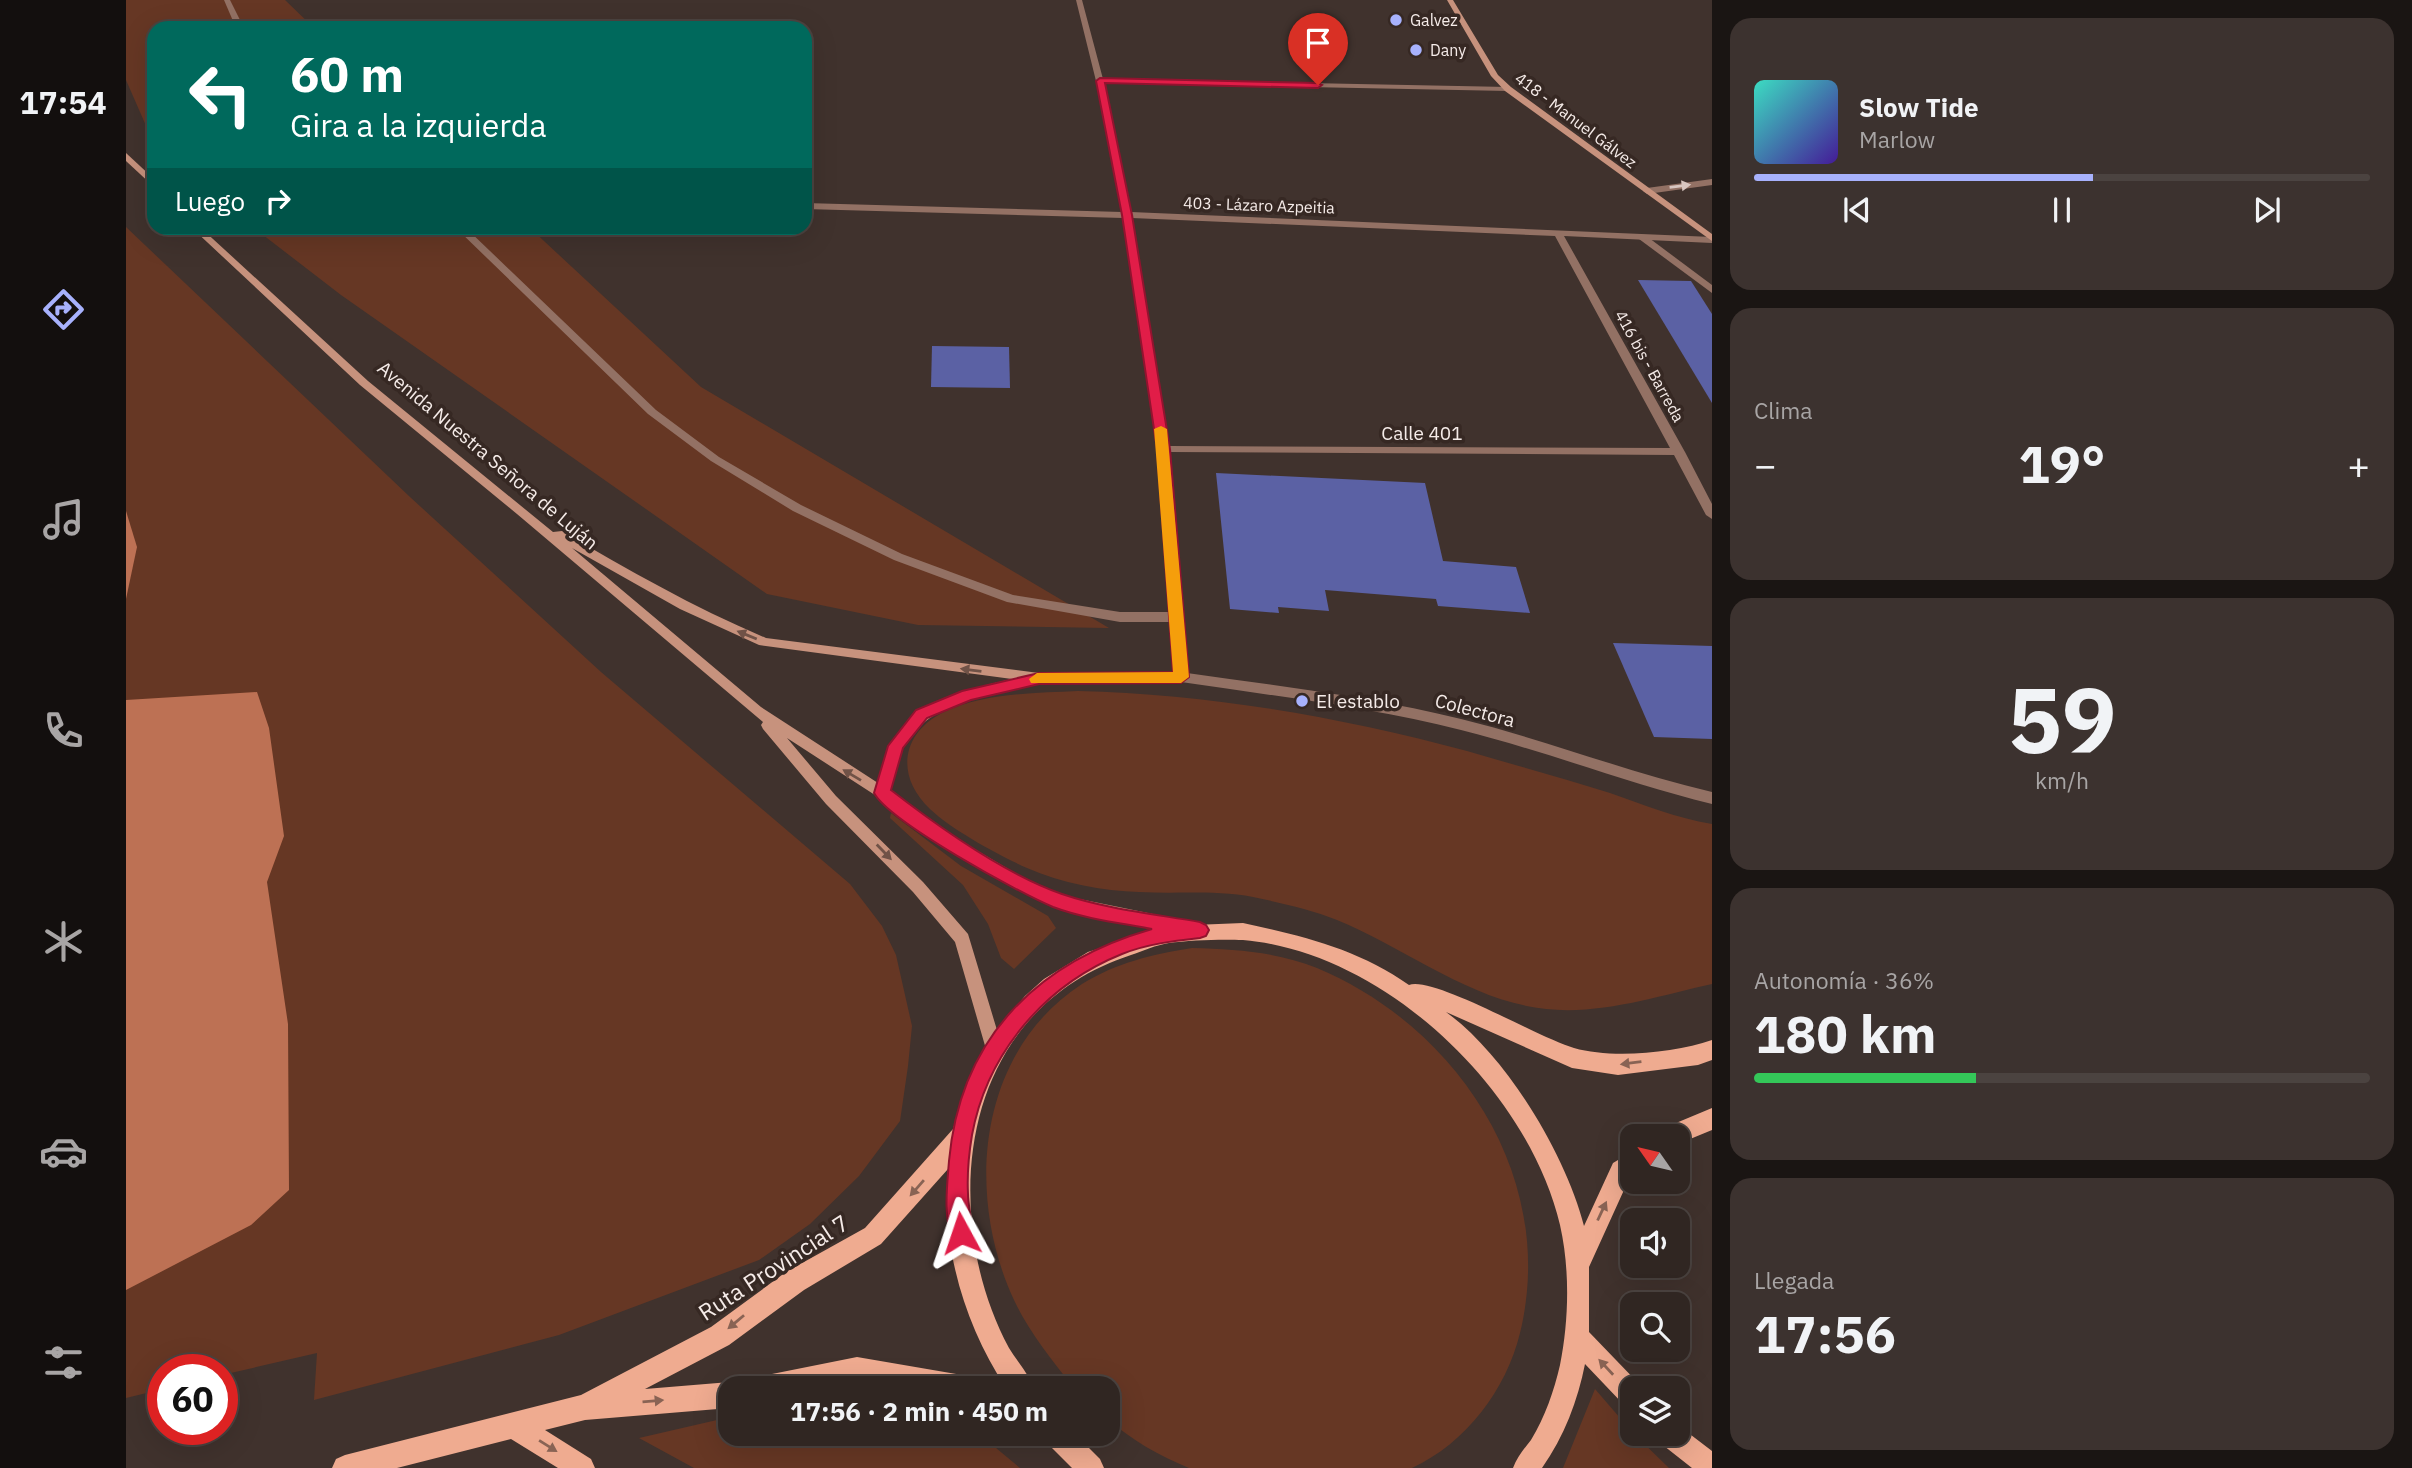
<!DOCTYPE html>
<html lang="es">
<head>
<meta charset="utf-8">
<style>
  body { margin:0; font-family:"IBM Plex Sans",sans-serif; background:#3c322f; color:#f1f3f6; height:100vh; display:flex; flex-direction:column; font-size:26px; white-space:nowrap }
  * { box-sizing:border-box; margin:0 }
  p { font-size:23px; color:#a8a5a5 }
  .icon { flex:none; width:38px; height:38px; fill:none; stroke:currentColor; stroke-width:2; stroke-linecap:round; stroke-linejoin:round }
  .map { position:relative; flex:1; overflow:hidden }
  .side { display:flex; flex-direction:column; gap:18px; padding:18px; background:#1a1513; width:700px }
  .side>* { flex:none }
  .top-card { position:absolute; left:21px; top:21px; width:665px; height:214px; border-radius:21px; box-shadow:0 7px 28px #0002,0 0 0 2px #4b4340; background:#00695c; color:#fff; overflow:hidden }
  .needle { width:46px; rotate:304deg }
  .tools { position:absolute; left:1494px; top:1124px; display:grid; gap:14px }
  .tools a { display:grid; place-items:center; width:70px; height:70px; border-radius:14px; background:#302622; box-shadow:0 7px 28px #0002,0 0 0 2px #4b4340; font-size:35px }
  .speed { position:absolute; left:21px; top:1354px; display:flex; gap:14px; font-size:35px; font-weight:700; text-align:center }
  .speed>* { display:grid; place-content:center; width:91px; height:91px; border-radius:50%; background:#302622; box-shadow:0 7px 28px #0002,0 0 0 2px #4b4340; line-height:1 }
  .speed .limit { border:10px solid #d22; background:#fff; color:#111 }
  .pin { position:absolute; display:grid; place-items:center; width:60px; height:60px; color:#fff; margin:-72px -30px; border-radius:50% 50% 50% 0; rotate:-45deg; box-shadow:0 0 7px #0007 }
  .pin .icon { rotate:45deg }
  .me { position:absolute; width:77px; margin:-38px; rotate:355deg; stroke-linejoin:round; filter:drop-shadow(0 0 5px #0008) }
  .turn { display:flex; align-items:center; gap:24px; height:147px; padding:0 28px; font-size:32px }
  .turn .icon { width:91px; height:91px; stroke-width:2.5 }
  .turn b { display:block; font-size:49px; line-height:60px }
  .then { display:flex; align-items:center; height:66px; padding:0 28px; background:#0003; gap:14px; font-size:26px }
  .big { font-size:52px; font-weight:800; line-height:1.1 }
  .side .card { flex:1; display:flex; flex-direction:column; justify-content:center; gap:10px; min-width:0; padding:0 24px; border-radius:21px; background:#3c322f }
  .side .dial { align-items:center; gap:0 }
  .dial b { font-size:91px; line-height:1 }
  .song { display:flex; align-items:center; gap:21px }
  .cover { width:84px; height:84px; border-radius:10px; background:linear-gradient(135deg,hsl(170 70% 55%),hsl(260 70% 35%)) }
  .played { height:7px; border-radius:4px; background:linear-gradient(90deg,#a7b1fc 55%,#4b4340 55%) }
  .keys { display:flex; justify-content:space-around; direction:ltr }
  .heat { display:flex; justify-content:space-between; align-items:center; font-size:38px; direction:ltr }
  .charge { height:10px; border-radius:5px; background:linear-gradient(90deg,#34c759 36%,#4b4340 0) }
  .trip { position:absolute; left:592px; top:1376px; width:402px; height:70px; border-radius:21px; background:#302622; box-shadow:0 7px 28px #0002,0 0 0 2px #4b4340; font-weight:800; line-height:70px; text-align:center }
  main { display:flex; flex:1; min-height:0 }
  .tabs { display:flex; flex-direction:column; width:126px; justify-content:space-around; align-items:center; background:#130f0e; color:#a8a5a5 }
  .tabs .icon { width:49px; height:49px }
  .tabs .active { color:#a7b1fc }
  .tabs b { font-size:32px; color:#f1f3f6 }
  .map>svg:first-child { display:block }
</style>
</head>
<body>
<main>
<nav class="tabs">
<b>17:54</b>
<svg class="icon active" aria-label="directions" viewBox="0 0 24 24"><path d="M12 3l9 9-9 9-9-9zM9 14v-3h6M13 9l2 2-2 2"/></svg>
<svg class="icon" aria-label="music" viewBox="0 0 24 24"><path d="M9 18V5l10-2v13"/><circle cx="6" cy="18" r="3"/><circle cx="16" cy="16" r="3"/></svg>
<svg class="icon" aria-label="phone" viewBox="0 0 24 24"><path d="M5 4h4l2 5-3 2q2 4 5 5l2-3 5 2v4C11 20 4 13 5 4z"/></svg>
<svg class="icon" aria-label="climate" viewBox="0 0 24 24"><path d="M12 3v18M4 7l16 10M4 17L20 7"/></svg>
<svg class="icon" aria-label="car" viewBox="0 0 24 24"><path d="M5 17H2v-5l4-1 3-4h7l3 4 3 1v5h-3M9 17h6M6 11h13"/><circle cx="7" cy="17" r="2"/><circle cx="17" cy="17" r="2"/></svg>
<svg class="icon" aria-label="filters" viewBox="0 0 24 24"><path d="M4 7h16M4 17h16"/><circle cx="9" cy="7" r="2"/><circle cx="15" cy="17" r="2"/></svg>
</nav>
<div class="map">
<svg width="1586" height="1468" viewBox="0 0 1586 1468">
  <rect width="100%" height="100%" fill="#40322d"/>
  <g fill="#663724">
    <path d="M 0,0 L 159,0 L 188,28 L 28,28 L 28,144 L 0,80 Z"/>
    <path d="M 0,227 L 284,497 L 475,672 L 724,884 L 756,926 L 770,955 L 786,1026 L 782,1066 L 774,1121 L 733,1176 L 684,1224 L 633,1260 L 433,1335 L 188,1400 L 191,1353 L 96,1375 L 96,1370 L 37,1370 L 37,1389 L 0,1398 Z"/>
    <path d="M 128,228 L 404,228 L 575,387 L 983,628 L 792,625 L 641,594 L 215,295 Z"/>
    <path d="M 952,691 C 1082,694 1215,717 1341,751 C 1388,765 1437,778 1484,793 C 1518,805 1550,818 1586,824 L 1586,984 C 1532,996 1475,1015 1420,1009 C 1344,1001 1280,948 1211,920 C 1184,909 1155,903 1127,897 C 1090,890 1050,894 1013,892 C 977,891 935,883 901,868 C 874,856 826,830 804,809 C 769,776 775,733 818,712 C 858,693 908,693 952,691 Z"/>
    <path d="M 765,813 L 835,866 L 922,916 L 930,928 L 888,969 L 875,958 L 862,924 L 837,885 L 764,818 Z"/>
    <path d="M 1066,948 C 1109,949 1151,952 1191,968 C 1332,1027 1432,1178 1394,1333 C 1380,1390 1340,1443 1286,1468 L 1063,1468 C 1034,1456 1005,1440 982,1419 L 982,1388 L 948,1388 C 926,1360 903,1332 888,1300 C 839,1195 851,1052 956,984 C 990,963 1027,954 1066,948 Z"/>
    <path d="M 1469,1389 L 1507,1433 L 1543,1468 L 1437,1468 Z"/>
    <path d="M 604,1417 L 604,1433 L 852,1433 L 894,1468 L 568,1468 L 513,1438 Z"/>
  </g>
  <g fill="#bd7154">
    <path d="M 0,511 L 11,547 L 0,599 Z"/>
    <path d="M 131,692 L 143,728 L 158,836 L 141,882 L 162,1024 L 163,1190 L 125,1225 L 0,1290 L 0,700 Z"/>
  </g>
  <g fill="#5b61a4">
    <path d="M 1512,280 L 1565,281 L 1586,314 L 1586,403 Z"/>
    <path d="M 806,346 L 883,347 L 884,388 L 805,387 Z"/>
    <path d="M 1090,473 L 1299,483 L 1317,561 L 1390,567 L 1404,613 L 1312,606 L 1310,599 L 1199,590 L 1203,611 L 1152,607 L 1153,613 L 1104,609 Z"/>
    <path d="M 1487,643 L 1586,646 L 1586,739 L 1528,737 Z"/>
  </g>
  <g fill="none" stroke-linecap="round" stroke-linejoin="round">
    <path fill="#937164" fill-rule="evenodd" d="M 1513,235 L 1519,235 L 1586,285 L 1586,293 L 1513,239 Z"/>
    <g fill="#937164" fill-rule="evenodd">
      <path d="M 98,0 L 104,0 L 118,28 L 110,28 Z"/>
      <path d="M 950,0 L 956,0 L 977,79 L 1382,87 L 1386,89 L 1382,91 L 978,83 L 1005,212 L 1586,237 L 1586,243 L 1438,236 L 1559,452 L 1586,504 L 1586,519 L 1580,515 L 1548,455 L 1044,452 L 1061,673 C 1153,686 1245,697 1335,719 C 1420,740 1501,772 1586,792 L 1586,804 C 1501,783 1419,751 1335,730 C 1243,707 1149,696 1055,682 L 1048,677 L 1044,622 L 994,622 L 881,602 L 768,560 L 667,511 L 585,461 L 522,414 L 330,228 L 340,228 L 530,410 L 593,457 L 675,505 L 776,554 L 887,595 L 994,612 L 1044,612 L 1032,449 L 997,218 L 679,209 L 679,203 L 996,212 L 970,81 ZM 1006,218 L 1429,236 L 1544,448 L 1043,446 Z"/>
      <path d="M 1586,179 L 1586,185 L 1521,194 L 1517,191 L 1521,188 Z"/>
    </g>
    <g fill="#c7927d" fill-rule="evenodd">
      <path d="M 1321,0 L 1327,0 L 1372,75 L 1385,87 L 1586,234 L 1586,241 L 1379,91 L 1365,76 Z"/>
      <path d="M 0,153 L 28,179 L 28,187 L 0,161 Z"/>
      <path d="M 66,228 L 75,228 L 242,381 L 427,532 L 436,531 C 502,570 569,608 640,638 L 913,673 L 1060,674 L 1062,677 L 1060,680 L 1055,682 L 908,682 L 902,686 C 857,696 799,704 776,749 C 769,762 768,777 765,791 L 811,827 L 896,877 L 934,895 L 1066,922 L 1072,924 L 1074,929 L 1072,934 L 1066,936 L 932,908 L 886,887 L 801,835 L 752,797 L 661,738 L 710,796 L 797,882 L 842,934 L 877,1050 L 874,1056 L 868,1058 L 862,1056 L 829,942 L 787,892 L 700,804 L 637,729 L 635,725 L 637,722 L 391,514 L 234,385 ZM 446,548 L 554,609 L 633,645 L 886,679 C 817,695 769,705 752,783 L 635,707 Z"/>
    </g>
    <g fill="#efab90" fill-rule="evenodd">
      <path d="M 1117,923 C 1177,936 1232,949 1283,985 C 1308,976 1415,1039 1448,1048 C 1486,1059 1548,1053 1586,1040 L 1586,1060 L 1572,1065 L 1492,1075 L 1446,1068 L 1320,1012 C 1380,1055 1440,1155 1458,1226 L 1487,1163 L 1507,1151 L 1507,1176 L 1503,1179 L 1463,1267 L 1463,1332 L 1516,1387 L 1507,1388 L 1507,1409 L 1498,1405 L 1459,1364 C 1452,1400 1438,1437 1416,1468 L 1387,1468 C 1391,1457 1398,1449 1405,1440 C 1419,1417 1428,1391 1434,1365 C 1443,1320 1444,1269 1434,1225 C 1402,1089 1258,952 1117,940 C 1097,939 1063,940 1043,943 C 1030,945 1017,951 1005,955 C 873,998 827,1125 850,1253 C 856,1286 867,1318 883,1348 C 891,1361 902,1373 908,1388 L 880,1388 C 838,1324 815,1246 822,1169 L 755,1244 L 678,1290 L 603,1345 L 519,1389 L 604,1382 L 614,1388 L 604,1388 L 604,1408 L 459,1420 L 419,1430 L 465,1459 L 469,1468 L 432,1468 L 385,1439 L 271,1468 L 206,1468 L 210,1459 L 219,1455 L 455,1395 L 585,1327 L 660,1272 L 739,1228 L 827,1129 L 840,1087 L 867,1035 L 899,996 L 918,979 L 962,952 L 1043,926 Z"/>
      <path d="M 1586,1108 L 1586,1130 L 1552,1144 L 1552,1136 L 1535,1136 L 1538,1128 Z"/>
      <path d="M 731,1357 L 836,1375 L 845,1379 L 849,1388 L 761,1388 L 731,1383 L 705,1388 L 628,1388 L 632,1379 L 641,1375 Z"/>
      <path d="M 1552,1425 L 1586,1451 L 1586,1468 L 1566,1468 L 1533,1442 L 1529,1433 L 1552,1433 Z"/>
      <path d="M 916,1433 L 948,1433 L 974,1459 L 978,1468 L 946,1468 L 920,1442 Z"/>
    </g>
  </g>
  <defs><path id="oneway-solid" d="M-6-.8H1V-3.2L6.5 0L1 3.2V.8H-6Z" transform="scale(1.75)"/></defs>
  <use fill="#d8c6c0" href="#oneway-solid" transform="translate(1554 186) rotate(-7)"/>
  <g fill="#705247">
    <use href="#oneway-solid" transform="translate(621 635) rotate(-158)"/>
    <use href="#oneway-solid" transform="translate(845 670) rotate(-173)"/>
    <use href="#oneway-solid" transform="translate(726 775) rotate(-149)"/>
    <use href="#oneway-solid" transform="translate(758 852) rotate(46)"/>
  </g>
  <g fill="#896354">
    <use href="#oneway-solid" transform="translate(1505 1063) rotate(173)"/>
    <use href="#oneway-solid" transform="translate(791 1188) rotate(131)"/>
    <use href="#oneway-solid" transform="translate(1476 1211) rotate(-65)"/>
    <use href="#oneway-solid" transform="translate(610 1322) rotate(140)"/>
    <use href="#oneway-solid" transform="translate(1480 1367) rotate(-133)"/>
    <use href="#oneway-solid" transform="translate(527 1401) rotate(-5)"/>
    <use href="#oneway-solid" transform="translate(422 1446) rotate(32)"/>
  </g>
  <path fill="#e11d48" stroke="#92132f" stroke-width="2" d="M 974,78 L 1192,83 L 1196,85 L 1192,88 L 979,83 L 1006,215 L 1044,449 L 1063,677 L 1055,683 L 913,684 L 845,700 L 801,718 L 777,748 L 765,790 C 814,828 878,874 936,894 C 980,909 1028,914 1074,922 L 1080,925 L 1083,930 L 1080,936 L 1074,938 C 1047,941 1021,944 996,954 C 919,985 861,1053 846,1135 C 843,1153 841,1175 842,1194 C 842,1209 849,1226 843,1241 L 835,1244 L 827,1241 C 817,1217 821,1187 823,1161 C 834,1038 911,962 1026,929 C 994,923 959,919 927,907 C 893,893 764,822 748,793 L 762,746 L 790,710 L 836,691 L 913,673 L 1047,672 L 1031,449 L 996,215 L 970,81 Z"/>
  <path fill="#f59e0b" d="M 1035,426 L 1041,429 L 1063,677 L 1055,683 L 905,683 L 903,679 L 911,673 L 1047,672 L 1028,429 Z"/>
  <g fill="#a7b1fc" stroke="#362823" stroke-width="2.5">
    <circle cx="1270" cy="20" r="7"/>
    <circle cx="1290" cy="50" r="7"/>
    <circle cx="1176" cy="701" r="7"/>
  </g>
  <g text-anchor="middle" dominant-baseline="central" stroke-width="7" stroke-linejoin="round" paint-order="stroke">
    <g font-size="16" fill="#f5ebe8" stroke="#362823" text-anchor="start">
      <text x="1284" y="20">Galvez</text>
      <text x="1304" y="50">Dany</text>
    </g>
    <g font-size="16" fill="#f5ebe8" stroke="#362823">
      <text transform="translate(1450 120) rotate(37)">418 - Manuel Gálvez</text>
      <text transform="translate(1133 205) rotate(2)">403 - Lázaro Azpeitia</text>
      <text transform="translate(1524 366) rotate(61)">416 bis - Barreda</text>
    </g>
    <g font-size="19" fill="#f5ebe8" stroke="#362823">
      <text x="1296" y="433">Calle 401</text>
      <text transform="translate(362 455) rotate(40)">Avenida Nuestra Señora de Luján</text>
      <text transform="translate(1349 710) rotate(15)">Colectora</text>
    </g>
    <g font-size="19" fill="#f5ebe8" stroke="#362823" text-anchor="start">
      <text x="1190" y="701">El establo</text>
    </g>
    <g font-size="23" fill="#f5ebe8" stroke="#362823">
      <text transform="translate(647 1267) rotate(-33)">Ruta Provincial 7</text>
    </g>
  </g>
</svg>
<div class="tools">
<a><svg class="needle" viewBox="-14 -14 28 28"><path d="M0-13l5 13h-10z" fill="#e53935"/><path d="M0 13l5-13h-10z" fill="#a8a5a5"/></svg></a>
<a><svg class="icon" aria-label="sound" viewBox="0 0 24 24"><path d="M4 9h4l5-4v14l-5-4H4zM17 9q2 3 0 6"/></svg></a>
<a><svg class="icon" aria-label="search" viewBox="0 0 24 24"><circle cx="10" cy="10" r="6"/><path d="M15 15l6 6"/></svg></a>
<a><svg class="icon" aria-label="layers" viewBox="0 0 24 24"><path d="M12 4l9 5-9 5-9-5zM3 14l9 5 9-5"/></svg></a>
</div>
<div class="speed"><div class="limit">60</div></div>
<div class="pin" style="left:1192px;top:85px;background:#d93025"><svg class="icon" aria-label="arrive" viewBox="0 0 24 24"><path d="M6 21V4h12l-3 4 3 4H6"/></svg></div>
<svg class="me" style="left:835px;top:1233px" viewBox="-20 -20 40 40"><path d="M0-17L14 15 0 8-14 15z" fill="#e11d48" stroke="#fff" stroke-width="4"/></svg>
<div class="trip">17:56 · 2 min · 450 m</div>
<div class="top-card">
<div class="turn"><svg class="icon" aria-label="left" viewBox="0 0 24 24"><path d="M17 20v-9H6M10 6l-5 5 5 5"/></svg><div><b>60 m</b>Gira a la izquierda</div></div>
<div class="then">Luego<svg class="icon" aria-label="right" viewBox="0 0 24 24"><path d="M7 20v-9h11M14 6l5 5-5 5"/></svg></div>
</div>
</div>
<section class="side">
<div class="card">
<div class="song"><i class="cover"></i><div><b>Slow Tide</b><p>Marlow</p></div></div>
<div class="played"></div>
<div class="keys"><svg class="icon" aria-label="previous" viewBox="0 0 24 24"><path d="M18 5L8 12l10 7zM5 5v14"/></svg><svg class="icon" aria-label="pause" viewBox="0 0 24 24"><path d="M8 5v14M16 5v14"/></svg><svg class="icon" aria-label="next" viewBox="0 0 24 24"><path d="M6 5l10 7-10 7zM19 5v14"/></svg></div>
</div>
<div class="card"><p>Clima</p>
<div class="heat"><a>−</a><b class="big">19°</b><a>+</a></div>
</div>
<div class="card dial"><b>59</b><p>km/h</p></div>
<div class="card"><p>Autonomía · 36%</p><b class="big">180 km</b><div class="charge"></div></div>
<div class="card"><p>Llegada</p><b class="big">17:56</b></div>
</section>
</main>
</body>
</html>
